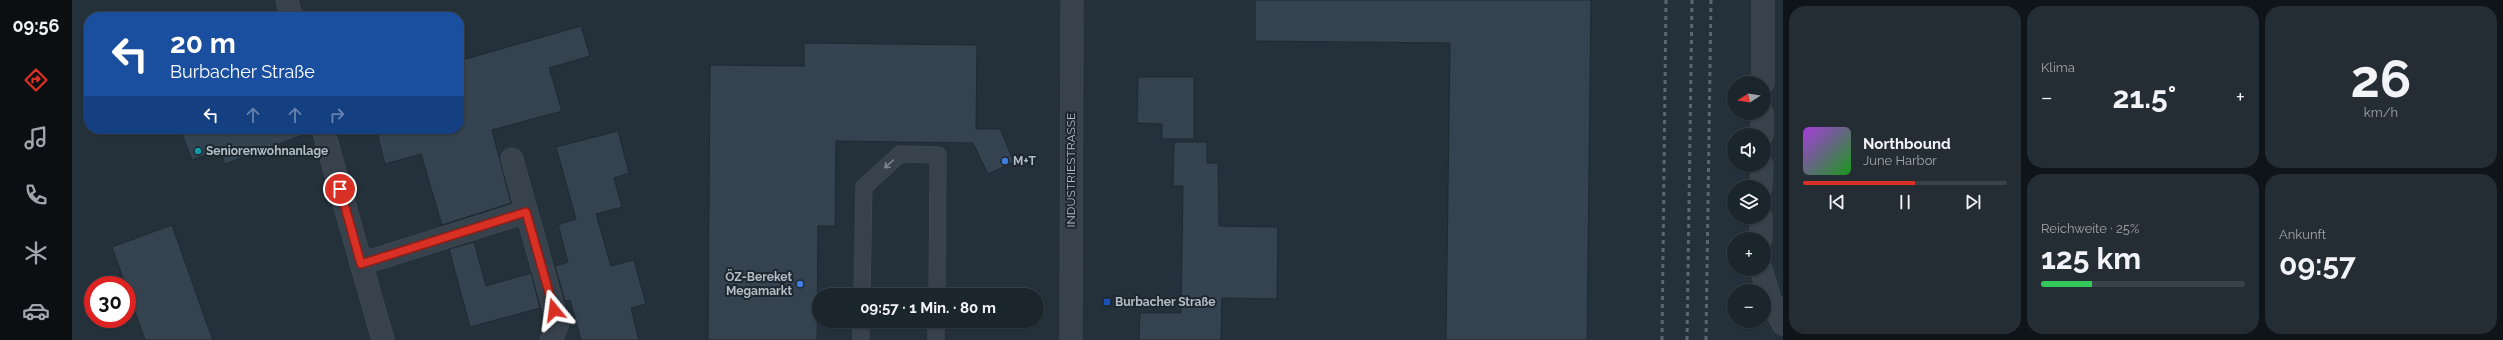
<!DOCTYPE html>
<html lang="de">
<head>
<meta charset="utf-8">
<style>
  body { margin:0; font-family:Raleway,sans-serif; background:#242d34; color:#f1f3f6; height:100vh; display:flex; flex-direction:column; font-size:15px; white-space:nowrap }
  * { box-sizing:border-box; margin:0 }
  p { font-size:13px; color:#a0a5a9 }
  .icon { flex:none; width:22px; height:22px; fill:none; stroke:currentColor; stroke-width:2; stroke-linecap:round; stroke-linejoin:round }
  .map { position:relative; flex:1; overflow:hidden }
  .sheet { display:flex; flex-direction:column; gap:6px; padding:6px; background:#0f1418; width:720px }
  .sheet>* { flex:none }
  .guide { position:absolute; left:12px; top:12px; width:380px; height:122px; border-radius:16px; box-shadow:0 1px 3px #0004,0 0 0 1px #394248; background:#1a4fa0; color:#fff; overflow:hidden }
  .needle { width:26px; rotate:258deg }
  .tools { position:absolute; left:1655px; top:76px; display:grid; gap:8px }
  .tools a { display:grid; place-items:center; width:44px; height:44px; border-radius:50%; background:#1b252c; box-shadow:0 1px 3px #0004,0 0 0 1px #394248; font-size:20px }
  .speed { position:absolute; left:12px; top:276px; display:flex; gap:8px; font-size:20px; font-weight:700; text-align:center }
  .speed>* { display:grid; place-content:center; width:52px; height:52px; border-radius:50%; background:#1b252c; box-shadow:0 1px 3px #0004,0 0 0 1px #394248; line-height:1 }
  .speed .limit { border:6px solid #d22; background:#fff; color:#111 }
  .pin { position:absolute; display:grid; place-items:center; width:34px; height:34px; color:#fff; margin:-17px; border:2px solid #fff; border-radius:50%; box-shadow:0 1px 4px #0007 }
  .me { position:absolute; width:44px; margin:-22px; rotate:344deg; stroke-linejoin:round; filter:drop-shadow(0 0 3px #0008) }
  .turn { display:flex; align-items:center; gap:14px; height:84px; padding:0 20px; font-size:18px }
  .turn .icon { width:52px; height:52px; stroke-width:2.5 }
  .turn b { display:block; font-size:28px; line-height:34px }
  .lanes { display:flex; align-items:center; height:38px; padding:0 20px; background:#0003; justify-content:center; gap:20px; direction:ltr }
  .lanes .off { opacity:.35 }
  .big { font-size:30px; font-weight:700; line-height:1.1 }
  .sheet .widget { flex:1; display:flex; flex-direction:column; justify-content:center; gap:6px; min-width:0; padding:0 14px; border-radius:16px; background:#242d34 }
  .sheet .dial { align-items:center; gap:0 }
  .dial b { font-size:52px; line-height:1 }
  .song { display:flex; align-items:center; gap:12px }
  .cover { width:48px; height:48px; border-radius:6px; background:linear-gradient(135deg,hsl(280 70% 55%),hsl(120 70% 35%)) }
  .played { height:4px; border-radius:2px; background:linear-gradient(90deg,#d93025 55%,#394248 55%) }
  .keys { display:flex; justify-content:space-around; direction:ltr }
  .heat { display:flex; justify-content:space-between; align-items:center; font-size:22px; direction:ltr }
  .charge { height:6px; border-radius:3px; background:linear-gradient(90deg,#34c759 25%,#394248 0) }
  .sheet .tiles { flex:1; display:grid; gap:6px; grid-template-columns:repeat(3,1fr) }
  .widget:first-child { grid-row:span 2 }
  .trip { position:absolute; left:740px; top:288px; width:232px; height:40px; border-radius:20px; background:#1b252c; box-shadow:0 1px 3px #0004,0 0 0 1px #394248; font-weight:700; line-height:40px; text-align:center }
  main { display:flex; flex:1; min-height:0 }
  .tab-bar { display:flex; flex-direction:column; width:72px; justify-content:space-around; align-items:center; background:#0b0f12; color:#a0a5a9 }
  .tab-bar .icon { width:28px; height:28px }
  .tab-bar .current { color:#d93025 }
  .tab-bar b { font-size:18px; color:#f1f3f6 }
  .map>svg:first-child { display:block }
</style>
</head>
<body>
<main>
<nav class="tab-bar">
<b>09:56</b>
<svg class="icon current" aria-label="directions" viewBox="0 0 24 24"><path d="M12 3l9 9-9 9-9-9zM9 14v-3h6M13 9l2 2-2 2"/></svg>
<svg class="icon" aria-label="music" viewBox="0 0 24 24"><path d="M9 18V5l10-2v13"/><circle cx="6" cy="18" r="3"/><circle cx="16" cy="16" r="3"/></svg>
<svg class="icon" aria-label="phone" viewBox="0 0 24 24"><path d="M5 4h4l2 5-3 2q2 4 5 5l2-3 5 2v4C11 20 4 13 5 4z"/></svg>
<svg class="icon" aria-label="climate" viewBox="0 0 24 24"><path d="M12 3v18M4 7l16 10M4 17L20 7"/></svg>
<svg class="icon" aria-label="car" viewBox="0 0 24 24"><path d="M5 17H2v-5l4-1 3-4h7l3 4 3 1v5h-3M9 17h6M6 11h13"/><circle cx="7" cy="17" r="2"/><circle cx="17" cy="17" r="2"/></svg>
</nav>
<div class="map">
<svg width="1711" height="340" viewBox="0 0 1711 340">
  <rect width="100%" height="100%" fill="#24313b"/>
  <g fill="#34434f" stroke="#1f2932">
    <path d="M 1183,0 L 1519,0 L 1515,340 L 1374,340 L 1378,43 L 1183,41 Z"/>
    <path d="M 509,26 L 518,56 L 477,68 L 490,111 L 420,130 L 439,203 L 370,225 L 349,154 L 313,164 L 304,129 L 387,129 L 387,61 Z"/>
    <path d="M 732,43 L 905,45 L 904,129 L 928,129 L 942,162 L 916,174 L 901,143 L 764,141 L 763,226 L 746,226 L 745,340 L 636,340 L 638,65 L 732,66 Z"/>
    <path d="M 1066,77 L 1122,77 L 1122,139 L 1090,139 L 1090,124 L 1065,123 Z"/>
    <path d="M 108,129 L 238,129 L 239,132 L 153,164 L 148,150 L 120,160 Z"/>
    <path d="M 546,131 L 557,173 L 542,178 L 550,207 L 524,214 L 539,266 L 562,260 L 574,304 L 559,308 L 567,340 L 509,340 L 498,300 L 493,301 L 483,266 L 496,262 L 486,225 L 504,219 L 484,147 Z"/>
    <path d="M 1102,142 L 1135,142 L 1135,163 L 1146,163 L 1147,226 L 1206,227 L 1205,299 L 1150,298 L 1149,340 L 1067,340 L 1068,313 L 1109,313 L 1111,186 L 1101,186 Z"/>
    <path d="M 100,225 L 135,324 L 141,340 L 73,340 L 40,247 Z"/>
    <path d="M 402,242 L 414,286 L 459,273 L 468,308 L 398,327 L 377,249 Z"/>
  </g>
  <g fill="none" stroke-linecap="round" stroke-linejoin="round">
    <g stroke="#444e58" stroke-width="17">
      <g id="service">
        <path d="M 790,295 L 792,187 L 828,154 L 866,155 L 865,295"/>
        <path d="M 789,340 L 789,321"/>
        <path d="M 864,340 L 864,321"/>
      </g>
    </g>
    <g stroke="#444e58" stroke-width="23">
      <g id="minor">
        <path d="M 215,0 L 219,17"/>
        <path d="M 1691,83 L 1691,0"/>
        <path d="M 251,129 L 311,340"/>
        <path d="M 1690,135 L 1690,113"/>
        <path d="M 440,159 L 486,324 L 479,340"/>
        <path d="M 1689,187 L 1690,165"/>
        <path d="M 1689,239 L 1689,217"/>
        <path d="M 289,264 L 454,212"/>
        <path d="M 1689,269 L 1698,299 L 1711,324"/>
      </g>
    </g>
    <g stroke="#444e58" stroke-width="23">
      <path id="tertiary" d="M 999,340 L 1000,0"/>
    </g>
    <use href="#service" stroke="#38424c" stroke-width="16"/>
    <use href="#minor" stroke="#38424c" stroke-width="22"/>
    <use href="#tertiary" stroke="#38424c" stroke-width="22"/>
    <g stroke="#5a6772" stroke-width="3" stroke-dasharray="4 4" stroke-linecap="butt">
      <path d="M 1590,340 L 1594,0"/>
      <path d="M 1615,340 L 1620,0"/>
      <path d="M 1634,340 L 1639,0"/>
    </g>
  </g>
  <defs><path id="oneway-shaft" d="M-6 0H5M1.5-3L5.5 0L1.5 3" fill="none" stroke-width="1.6" stroke-linecap="round" stroke-linejoin="round"/></defs>
  <use stroke="#7c8690" href="#oneway-shaft" transform="translate(817 164) rotate(138)"/>
  <g fill="none" stroke-linecap="round" stroke-linejoin="round">
    <g stroke="#8d1f18" stroke-width="10">
      <path id="route" d="M 268,189 L 289,264 L 454,212 L 482,310"/>
    </g>
    <use href="#route" stroke="#d93025" stroke-width="7"/>
  </g>
  <circle fill="#0f9aa8" stroke="#1d2730" stroke-width="1.5" cx="126" cy="151" r="4"/>
  <g fill="#3f7fe0" stroke="#1d2730" stroke-width="1.5">
    <circle cx="933" cy="161" r="4"/>
    <circle cx="728" cy="284" r="4"/>
  </g>
  <rect fill="#1a4fb4" stroke="#1d2730" stroke-width="1.5" x="1031" y="298" width="8" height="8" rx="2"/>
  <g text-anchor="middle" dominant-baseline="central" stroke-width="4" stroke-linejoin="round" paint-order="stroke">
    <g font-size="12" font-weight="bold" fill="#b4bdc7" stroke="#1d2730" text-anchor="start">
      <text x="134" y="151">Seniorenwohnanlage</text>
      <text x="941" y="161">M+T</text>
      <text x="720" y="277" text-anchor="end">ÖZ-Bereket<tspan x="720" dy="14">Megamarkt</tspan></text>
      <text x="1043" y="302">Burbacher Straße</text>
    </g>
    <g font-size="12" fill="#b4bdc7" stroke="#1d2730">
      <text transform="translate(999 170) rotate(-90)">INDUSTRIESTRASSE</text>
    </g>
  </g>
</svg>
<div class="tools">
<a><svg class="needle" viewBox="-14 -14 28 28"><path d="M0-13l5 13h-10z" fill="#e53935"/><path d="M0 13l5-13h-10z" fill="#a0a5a9"/></svg></a>
<a><svg class="icon" aria-label="sound" viewBox="0 0 24 24"><path d="M4 9h4l5-4v14l-5-4H4zM17 9q2 3 0 6"/></svg></a>
<a><svg class="icon" aria-label="layers" viewBox="0 0 24 24"><path d="M12 4l9 5-9 5-9-5zM3 14l9 5 9-5"/></svg></a>
<a>+</a>
<a>−</a>
</div>
<div class="speed"><div class="limit">30</div></div>
<div class="pin" style="left:268px;top:189px;background:#d93025"><svg class="icon" aria-label="arrive" viewBox="0 0 24 24"><path d="M6 21V4h12l-3 4 3 4H6"/></svg></div>
<svg class="me" style="left:482px;top:310px" viewBox="-20 -20 40 40"><path d="M0-17L14 15 0 8-14 15z" fill="#d93025" stroke="#fff" stroke-width="4"/></svg>
<div class="trip">09:57 · 1 Min. · 80 m</div>
<div class="guide">
<div class="turn"><svg class="icon" aria-label="left" viewBox="0 0 24 24"><path d="M17 20v-9H6M10 6l-5 5 5 5"/></svg><div><b>20 m</b>Burbacher Straße</div></div>
<div class="lanes"><svg class="icon" aria-label="left" viewBox="0 0 24 24"><path d="M17 20v-9H6M10 6l-5 5 5 5"/></svg><svg class="icon off" aria-label="ahead" viewBox="0 0 24 24"><path d="M12 20V5M6 11l6-6 6 6"/></svg><svg class="icon off" aria-label="ahead" viewBox="0 0 24 24"><path d="M12 20V5M6 11l6-6 6 6"/></svg><svg class="icon off" aria-label="right" viewBox="0 0 24 24"><path d="M7 20v-9h11M14 6l5 5-5 5"/></svg></div>
</div>
</div>
<section class="sheet">
<div class="tiles">
<div class="widget">
<div class="song"><i class="cover"></i><div><b>Northbound</b><p>June Harbor</p></div></div>
<div class="played"></div>
<div class="keys"><svg class="icon" aria-label="previous" viewBox="0 0 24 24"><path d="M18 5L8 12l10 7zM5 5v14"/></svg><svg class="icon" aria-label="pause" viewBox="0 0 24 24"><path d="M8 5v14M16 5v14"/></svg><svg class="icon" aria-label="next" viewBox="0 0 24 24"><path d="M6 5l10 7-10 7zM19 5v14"/></svg></div>
</div>
<div class="widget"><p>Klima</p>
<div class="heat"><a>−</a><b class="big">21.5°</b><a>+</a></div>
</div>
<div class="widget dial"><b>26</b><p>km/h</p></div>
<div class="widget"><p>Reichweite · 25%</p><b class="big">125 km</b><div class="charge"></div></div>
<div class="widget"><p>Ankunft</p><b class="big">09:57</b></div>
</div>
</section>
</main>
</body>
</html>
